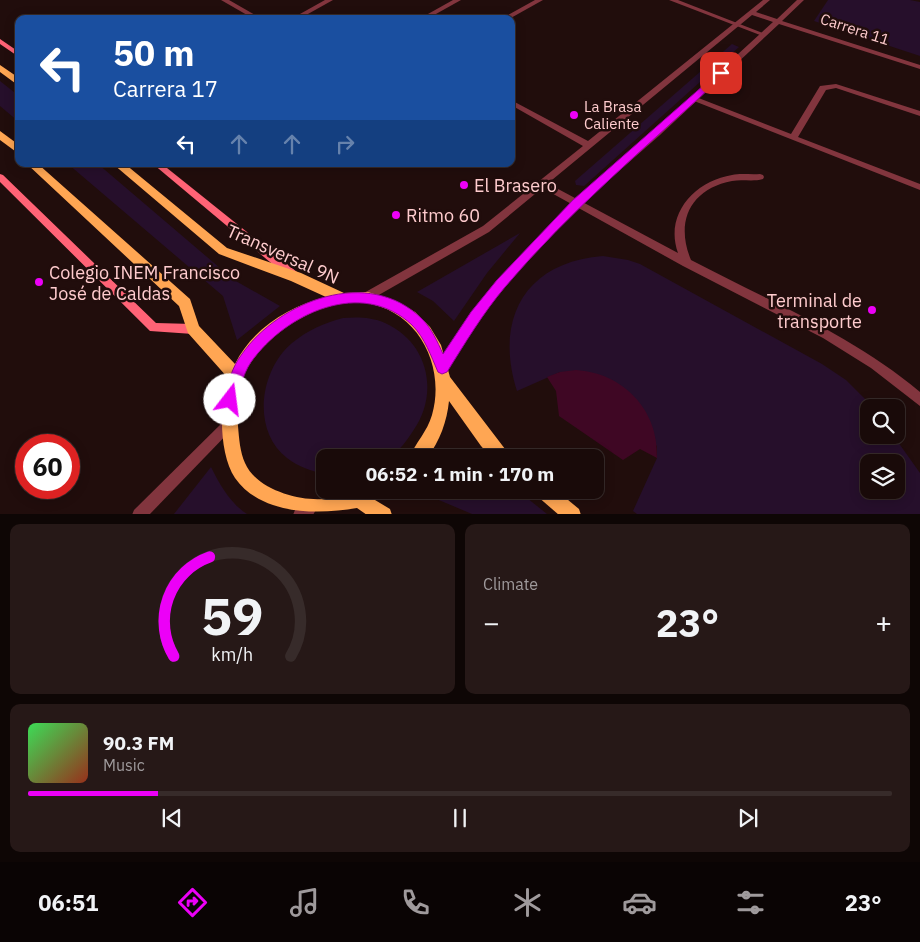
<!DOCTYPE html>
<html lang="en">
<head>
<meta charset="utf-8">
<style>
  body { margin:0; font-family:"IBM Plex Sans",sans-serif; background:#261817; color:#f1f3f6; height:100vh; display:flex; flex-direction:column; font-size:19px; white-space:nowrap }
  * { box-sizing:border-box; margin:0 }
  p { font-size:16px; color:#9f9a9c }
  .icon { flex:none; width:28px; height:28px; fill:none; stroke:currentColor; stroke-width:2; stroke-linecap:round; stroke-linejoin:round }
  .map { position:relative; height:514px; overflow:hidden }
  .drawer { display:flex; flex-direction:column; gap:10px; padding:10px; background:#0e0605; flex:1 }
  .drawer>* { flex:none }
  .top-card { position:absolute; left:15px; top:15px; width:500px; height:152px; border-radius:10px; box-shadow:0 2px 12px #0003,0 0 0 1px #372b2a; background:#1a4fa0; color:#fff; overflow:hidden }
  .tools { position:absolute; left:860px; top:399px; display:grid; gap:10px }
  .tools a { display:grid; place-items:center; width:45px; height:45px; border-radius:10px; background:#190a09; box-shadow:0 2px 12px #0003,0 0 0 1px #372b2a; font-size:25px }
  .speed { position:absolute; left:15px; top:434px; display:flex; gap:10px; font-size:25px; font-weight:700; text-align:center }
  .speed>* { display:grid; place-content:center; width:65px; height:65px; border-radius:50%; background:#190a09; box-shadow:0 2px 12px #0003,0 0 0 1px #372b2a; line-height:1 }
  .speed .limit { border:8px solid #d22; background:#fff; color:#111 }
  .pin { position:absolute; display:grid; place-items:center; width:42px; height:42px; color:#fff; margin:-21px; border-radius:10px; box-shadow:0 2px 8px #0006 }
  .me { position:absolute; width:55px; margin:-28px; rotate:15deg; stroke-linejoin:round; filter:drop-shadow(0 0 4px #0008) }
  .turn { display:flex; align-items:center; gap:18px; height:105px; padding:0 15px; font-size:22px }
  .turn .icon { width:65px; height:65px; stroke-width:2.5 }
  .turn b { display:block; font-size:35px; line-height:42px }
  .lanes { display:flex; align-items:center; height:48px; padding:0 15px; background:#0003; justify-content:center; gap:25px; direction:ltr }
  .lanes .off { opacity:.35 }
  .big { font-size:38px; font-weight:800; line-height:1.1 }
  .drawer .card { flex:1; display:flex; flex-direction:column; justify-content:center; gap:8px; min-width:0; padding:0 18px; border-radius:10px; background:#261817 }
  .drawer .dial { align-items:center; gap:0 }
  .dial svg { height:130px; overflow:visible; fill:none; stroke:#372b2a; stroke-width:7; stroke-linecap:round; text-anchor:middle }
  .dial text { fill:#f1f3f6; stroke:none }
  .song { display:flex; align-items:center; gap:15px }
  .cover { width:60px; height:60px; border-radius:8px; background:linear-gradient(135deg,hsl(130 70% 55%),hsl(10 70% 35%)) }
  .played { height:5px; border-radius:2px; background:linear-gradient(90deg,#ec00f7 15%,#372b2a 15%) }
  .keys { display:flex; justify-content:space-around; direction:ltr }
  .heat { display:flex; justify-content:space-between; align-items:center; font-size:28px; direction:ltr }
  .drawer .tiles { flex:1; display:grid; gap:10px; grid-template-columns:1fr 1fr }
  .card:last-child { grid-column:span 2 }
  .trip { position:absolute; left:316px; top:449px; width:288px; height:50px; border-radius:10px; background:#190a09; box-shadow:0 2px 12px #0003,0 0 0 1px #372b2a; font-weight:800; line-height:50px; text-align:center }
  .tab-bar { display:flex; height:80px; justify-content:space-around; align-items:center; background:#0a0404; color:#9f9a9c }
  .tab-bar .icon { width:35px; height:35px }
  .tab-bar .active { color:#ec00f7 }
  .tab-bar b { font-size:22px; color:#f1f3f6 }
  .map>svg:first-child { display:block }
</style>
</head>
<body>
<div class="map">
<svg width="920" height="515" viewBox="0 0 920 515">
  <rect width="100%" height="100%" fill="#210d0c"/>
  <g fill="#260f2b" fill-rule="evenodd">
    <path d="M 828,0 L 910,0 L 920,2 L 920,56 L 814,21 Z"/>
    <path d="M 732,44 L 739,47 L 584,186 L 576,185 L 575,181 Z"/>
    <path d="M 0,81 L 19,96 L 19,122 L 0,106 Z"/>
    <path d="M 68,164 L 98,164 L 234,280 L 280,306 L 237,340 L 223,296 Z"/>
    <path d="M 520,233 L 487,273 L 454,321 L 433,301 L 417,292 Z"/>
    <path d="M 603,256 L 628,260 L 640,264 L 822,364 L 846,380 L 873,407 L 869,408 L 869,435 L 893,435 L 920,473 L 920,514 L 637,514 L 633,511 L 657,458 L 657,446 L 560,372 L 517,391 C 494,319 525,262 603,256 ZM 869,462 L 896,462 L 896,490 L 869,490 Z"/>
    <path d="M 343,318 C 357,317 372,317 385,323 C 428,342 440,393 413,431 C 407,440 400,451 390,456 C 383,460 336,458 325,458 L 325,474 C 311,471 299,467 287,458 C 251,430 260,370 292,343 C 308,330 324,323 343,318 Z"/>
    <path d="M 211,467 C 220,485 230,503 247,514 L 174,514 Z"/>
    <path d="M 432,490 L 517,490 L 547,514 L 472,514 L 427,495 Z"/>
  </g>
  <path fill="#3f0724" d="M 576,370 C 623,373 659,410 657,458 L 640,449 L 623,460 L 559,416 L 556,391 L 547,377 L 560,372 Z"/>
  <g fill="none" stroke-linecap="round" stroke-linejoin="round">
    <g fill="#82353e" fill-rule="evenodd">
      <path d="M 221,0 L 229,0 L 262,19 L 254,19 Z"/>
      <path d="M 669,0 L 678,0 L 765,34 L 760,35 Z"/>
      <path d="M 836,84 L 920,111 L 920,116 L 836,88 L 826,90 L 798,137 L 920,184 L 920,190 L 689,99 L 693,97 L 696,97 L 791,134 L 820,86 Z"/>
      <path d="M 760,174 L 763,175 L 764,177 L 763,179 C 753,182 742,179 732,181 C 690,189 675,222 691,260 C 769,301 852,335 920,392 L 920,406 L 871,368 L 823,338 L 683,266 L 539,186 L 538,184 L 542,181 L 545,182 L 678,253 C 664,214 695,181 732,175 C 741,173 751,175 760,174 Z"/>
    </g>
    <g fill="#82353e" fill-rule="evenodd">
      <path d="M 325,0 L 333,0 L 299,19 L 291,19 Z"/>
      <path d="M 453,0 L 461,0 L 427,19 L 419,19 Z"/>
      <path d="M 535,0 L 543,0 L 509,19 L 501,19 Z"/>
      <path d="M 763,0 L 770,0 L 756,12 L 777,19 L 797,0 L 804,0 L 782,21 L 920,65 L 920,69 L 779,24 L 660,135 L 580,205 L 505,286 L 479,319 L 446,371 L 442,372 L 438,371 L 436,367 L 438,363 L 471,313 L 497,280 L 574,201 L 654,131 L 773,22 L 752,15 L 489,232 L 370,300 L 366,301 L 362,300 L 361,297 L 362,294 L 483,226 L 583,146 L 511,105 L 511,100 L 588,141 Z"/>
      <path d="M 230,417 L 234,419 L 236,423 L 234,427 L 149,515 L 132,515 L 134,510 L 226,419 Z"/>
      <path d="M 310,501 L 315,503 L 317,508 L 313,515 L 293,515 L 295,510 Z"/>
    </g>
    <g fill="#ff6376" fill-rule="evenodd">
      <path d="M 0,39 L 19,52 L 19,57 L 0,44 Z"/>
      <path d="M 153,164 L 162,164 L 297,272 L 298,275 L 297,278 L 289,278 Z"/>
      <path d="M 0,174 L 3,175 L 156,323 L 193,324 L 197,326 L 199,329 L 197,332 L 193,334 L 150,331 L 0,182 Z"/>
    </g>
    <g fill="#ffa653" fill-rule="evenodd">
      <path d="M 0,65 L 19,78 L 19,86 L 0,72 Z"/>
      <path d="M 0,131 L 19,145 L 19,154 L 0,140 Z"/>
      <path d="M 27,164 L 38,164 L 190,299 L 199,326 L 235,364 C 252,329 289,306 326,297 L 291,281 L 219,254 L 113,164 L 125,164 L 227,248 L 301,273 L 344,293 L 368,292 L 396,301 L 415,312 L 430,327 L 441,345 L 450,377 L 512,458 L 492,458 L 481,446 L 449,401 C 447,421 440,441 427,458 L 409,458 C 416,442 427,432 432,415 C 446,366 418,310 365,303 C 320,297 260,336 243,377 C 237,392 237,410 238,426 C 239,438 240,452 245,463 C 256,489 298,501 323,499 C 337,498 348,492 360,490 C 368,488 378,490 386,490 L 384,496 L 375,500 L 390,509 L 392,515 L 367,515 L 357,508 C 317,515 261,515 235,478 C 219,454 219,404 228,378 L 188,333 L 179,306 Z"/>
      <path d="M 535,490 L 556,490 L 579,509 L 581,515 L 559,515 L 537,496 Z"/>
    </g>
  </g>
  <path fill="#ec00f7" stroke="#9900a1" d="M 721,70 L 725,73 L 724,75 C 650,144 571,209 505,287 C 483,313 465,343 447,372 L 442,374 L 438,372 C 431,356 425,338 412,325 C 362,278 286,313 251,362 C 242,375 241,390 235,404 L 230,406 L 225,404 L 223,400 C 228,383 232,367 242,354 C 279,301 369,266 422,319 C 432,329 437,341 443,354 L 471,312 L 497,280 L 573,200 Z"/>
  <g fill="#ec00f7" stroke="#210d0c" stroke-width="2">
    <circle cx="574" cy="115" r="5"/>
    <circle cx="464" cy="185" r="5"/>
    <circle cx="396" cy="215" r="5"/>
    <circle cx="39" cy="282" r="5"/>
    <circle cx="872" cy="310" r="5"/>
  </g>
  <g text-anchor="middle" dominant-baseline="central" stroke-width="5" stroke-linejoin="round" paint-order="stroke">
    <g font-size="15" fill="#ffccce" stroke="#210d0c">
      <text transform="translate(855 29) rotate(18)">Carrera 11</text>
    </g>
    <g font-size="15" fill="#ffccce" stroke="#210d0c" text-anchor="start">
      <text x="584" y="106">La Brasa<tspan x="584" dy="17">Caliente</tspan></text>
    </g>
    <g font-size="18" fill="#ffccce" stroke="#210d0c" text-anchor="start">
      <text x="474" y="185">El Brasero</text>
      <text x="406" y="215">Ritmo 60</text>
      <text x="49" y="272">Colegio INEM Francisco<tspan x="49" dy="21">José de Caldas</tspan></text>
      <text x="862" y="300" text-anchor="end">Terminal de<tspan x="862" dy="21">transporte</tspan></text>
    </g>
    <g font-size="18" fill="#ffccce" stroke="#210d0c">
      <text transform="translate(283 254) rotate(24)">Transversal 9N</text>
    </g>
  </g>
</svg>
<div class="tools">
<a><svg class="icon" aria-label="search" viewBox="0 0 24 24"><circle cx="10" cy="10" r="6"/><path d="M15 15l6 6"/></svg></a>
<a><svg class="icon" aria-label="layers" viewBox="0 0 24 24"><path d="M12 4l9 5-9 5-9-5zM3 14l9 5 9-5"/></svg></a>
</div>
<div class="speed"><div class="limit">60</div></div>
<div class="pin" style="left:721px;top:73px;background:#d93025"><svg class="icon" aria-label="arrive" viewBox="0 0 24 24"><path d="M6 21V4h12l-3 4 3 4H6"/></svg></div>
<svg class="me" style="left:230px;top:400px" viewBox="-20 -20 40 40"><circle r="19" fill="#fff"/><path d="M0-13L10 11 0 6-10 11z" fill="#ec00f7"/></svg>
<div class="trip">06:52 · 1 min · 170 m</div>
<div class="top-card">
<div class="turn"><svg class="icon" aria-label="left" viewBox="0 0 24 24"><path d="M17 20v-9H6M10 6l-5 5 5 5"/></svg><div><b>50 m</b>Carrera 17</div></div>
<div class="lanes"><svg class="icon" aria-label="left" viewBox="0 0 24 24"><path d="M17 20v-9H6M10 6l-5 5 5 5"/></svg><svg class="icon off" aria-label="ahead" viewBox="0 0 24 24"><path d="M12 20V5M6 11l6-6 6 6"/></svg><svg class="icon off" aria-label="ahead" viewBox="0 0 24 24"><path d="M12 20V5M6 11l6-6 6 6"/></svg><svg class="icon off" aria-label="right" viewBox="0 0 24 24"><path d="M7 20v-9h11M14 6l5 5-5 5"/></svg></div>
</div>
</div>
<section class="drawer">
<div class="tiles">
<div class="card dial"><svg viewBox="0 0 100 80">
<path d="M14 69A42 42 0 1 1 86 69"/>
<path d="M14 69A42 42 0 0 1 36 8" stroke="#ec00f7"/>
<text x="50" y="56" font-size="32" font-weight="700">59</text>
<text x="50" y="72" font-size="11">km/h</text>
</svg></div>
<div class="card"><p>Climate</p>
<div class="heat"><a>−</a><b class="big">23°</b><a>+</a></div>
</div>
<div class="card">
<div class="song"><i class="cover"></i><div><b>90.3 FM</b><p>Music</p></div></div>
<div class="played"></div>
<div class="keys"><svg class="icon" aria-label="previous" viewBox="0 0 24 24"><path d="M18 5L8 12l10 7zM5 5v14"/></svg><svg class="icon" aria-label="pause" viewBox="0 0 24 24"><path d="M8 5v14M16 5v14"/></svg><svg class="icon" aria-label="next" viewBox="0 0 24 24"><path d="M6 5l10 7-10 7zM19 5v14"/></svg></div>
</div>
</div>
</section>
<nav class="tab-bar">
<b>06:51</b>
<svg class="icon active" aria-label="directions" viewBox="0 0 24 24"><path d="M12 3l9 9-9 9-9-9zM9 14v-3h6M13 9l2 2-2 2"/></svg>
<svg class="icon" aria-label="music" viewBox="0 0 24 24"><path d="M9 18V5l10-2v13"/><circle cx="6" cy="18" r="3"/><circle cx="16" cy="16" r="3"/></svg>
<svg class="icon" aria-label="phone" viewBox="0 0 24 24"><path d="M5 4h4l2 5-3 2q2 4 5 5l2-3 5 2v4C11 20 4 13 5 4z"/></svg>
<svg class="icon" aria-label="climate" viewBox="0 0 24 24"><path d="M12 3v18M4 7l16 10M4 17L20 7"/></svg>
<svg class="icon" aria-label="car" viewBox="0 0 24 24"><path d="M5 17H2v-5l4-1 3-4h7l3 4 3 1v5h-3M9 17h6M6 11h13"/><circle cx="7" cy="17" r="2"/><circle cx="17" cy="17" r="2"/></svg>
<svg class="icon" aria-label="filters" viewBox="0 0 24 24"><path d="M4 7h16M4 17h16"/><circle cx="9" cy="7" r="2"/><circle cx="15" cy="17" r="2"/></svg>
<b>23°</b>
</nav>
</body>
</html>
